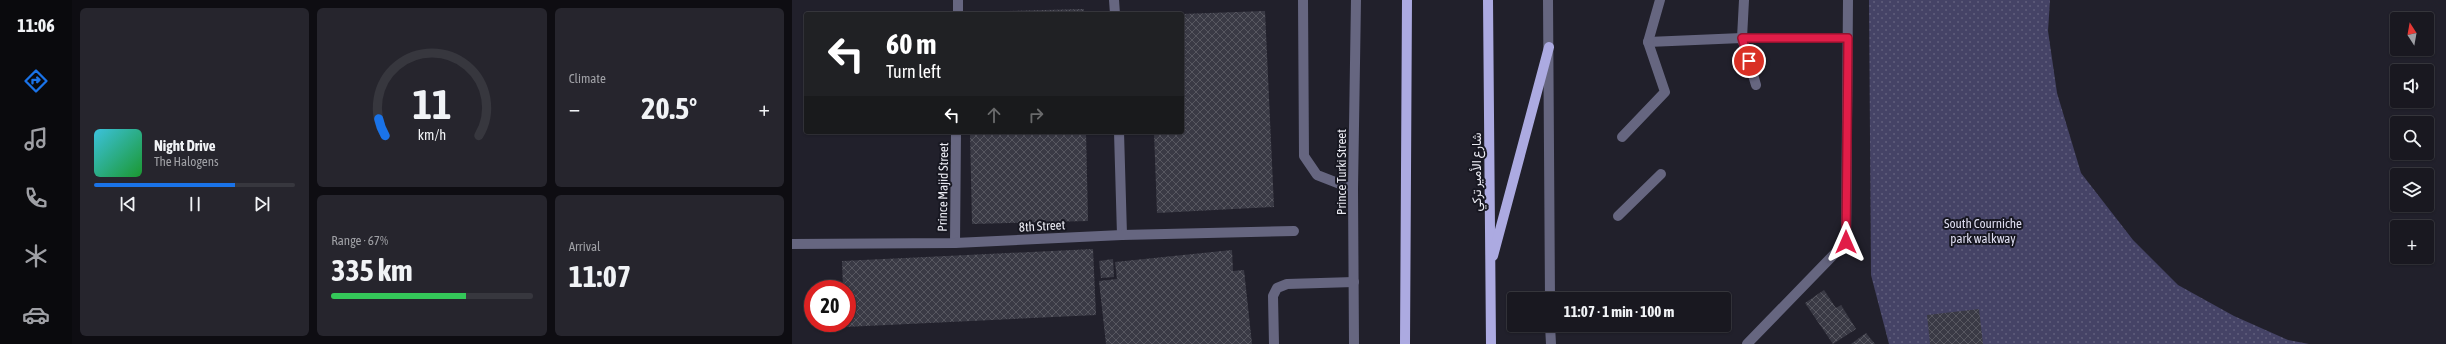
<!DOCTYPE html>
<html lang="en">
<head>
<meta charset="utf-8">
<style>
  body { margin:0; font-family:"Asap Condensed",Vazirmatn,sans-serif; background:#26252d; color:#f1f3f6; height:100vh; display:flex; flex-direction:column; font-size:15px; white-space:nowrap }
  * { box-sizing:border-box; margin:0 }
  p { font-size:13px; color:#9fa0a5 }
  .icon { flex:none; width:22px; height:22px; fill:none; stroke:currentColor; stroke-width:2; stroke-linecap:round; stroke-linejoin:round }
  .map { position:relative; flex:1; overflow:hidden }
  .side { display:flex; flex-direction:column; gap:8px; padding:8px; background:#0e0d12; width:720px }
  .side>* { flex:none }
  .banner { position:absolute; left:12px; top:12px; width:380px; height:122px; border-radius:4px; box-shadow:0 1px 3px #0004,0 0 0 1px #37373e; background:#202124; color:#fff; overflow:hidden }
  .needle { width:26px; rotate:349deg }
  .tools { position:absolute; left:1598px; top:12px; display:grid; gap:8px }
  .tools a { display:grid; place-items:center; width:44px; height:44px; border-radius:4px; background:#191820; box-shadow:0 1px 3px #0004,0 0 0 1px #37373e; font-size:20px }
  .speed { position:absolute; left:12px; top:280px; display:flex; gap:8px; font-size:20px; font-weight:700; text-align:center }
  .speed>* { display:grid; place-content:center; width:52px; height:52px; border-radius:50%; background:#191820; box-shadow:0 1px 3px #0004,0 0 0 1px #37373e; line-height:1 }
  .speed .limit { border:6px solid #d22; background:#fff; color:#111 }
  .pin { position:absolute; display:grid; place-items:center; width:34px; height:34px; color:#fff; margin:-17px; border:2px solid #fff; border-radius:50%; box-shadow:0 1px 4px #0007 }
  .me { position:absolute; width:44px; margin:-22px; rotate:0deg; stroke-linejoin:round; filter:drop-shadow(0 0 3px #0008) }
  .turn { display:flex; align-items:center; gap:14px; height:84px; padding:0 16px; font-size:18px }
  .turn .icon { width:52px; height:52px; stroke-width:2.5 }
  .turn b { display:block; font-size:28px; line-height:34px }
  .lanes { display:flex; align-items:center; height:38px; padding:0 16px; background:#0003; justify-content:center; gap:20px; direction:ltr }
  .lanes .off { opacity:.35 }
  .big { font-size:30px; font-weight:700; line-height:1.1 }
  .side .tile { flex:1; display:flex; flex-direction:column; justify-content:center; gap:6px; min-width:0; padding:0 14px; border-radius:6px; background:#26252d }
  .side .dial { align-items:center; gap:0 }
  .dial svg { height:104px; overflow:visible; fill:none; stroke:#37373e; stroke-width:7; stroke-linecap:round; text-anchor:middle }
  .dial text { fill:#f1f3f6; stroke:none }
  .song { display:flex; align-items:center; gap:12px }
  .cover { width:48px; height:48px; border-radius:6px; background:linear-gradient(135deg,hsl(190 70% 55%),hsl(130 70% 35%)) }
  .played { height:4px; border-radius:2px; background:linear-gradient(90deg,#1a73e8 70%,#37373e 70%) }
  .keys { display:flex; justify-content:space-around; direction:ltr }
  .heat { display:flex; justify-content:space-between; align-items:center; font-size:22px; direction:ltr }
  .charge { height:6px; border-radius:3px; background:linear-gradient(90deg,#34c759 67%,#37373e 0) }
  .side .tiles { flex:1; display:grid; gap:8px; grid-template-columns:repeat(3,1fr) }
  .tile:first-child { grid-row:span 2 }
  .trip { position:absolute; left:715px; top:292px; width:224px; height:40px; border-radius:4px; background:#191820; box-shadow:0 1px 3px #0004,0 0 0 1px #37373e; font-weight:700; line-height:40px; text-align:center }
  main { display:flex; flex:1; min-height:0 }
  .tab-bar { display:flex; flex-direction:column; width:72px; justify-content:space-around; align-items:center; background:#0a0a0d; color:#9fa0a5 }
  .tab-bar .icon { width:28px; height:28px }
  .tab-bar .on { color:#1a73e8 }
  .tab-bar b { font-size:18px; color:#f1f3f6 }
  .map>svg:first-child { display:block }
</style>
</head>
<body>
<main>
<nav class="tab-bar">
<b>11:06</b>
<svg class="icon on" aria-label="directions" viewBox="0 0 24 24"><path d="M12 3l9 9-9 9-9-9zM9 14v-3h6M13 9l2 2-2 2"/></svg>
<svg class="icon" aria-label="music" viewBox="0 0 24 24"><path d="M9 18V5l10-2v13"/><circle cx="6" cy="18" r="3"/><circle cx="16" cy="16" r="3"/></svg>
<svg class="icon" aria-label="phone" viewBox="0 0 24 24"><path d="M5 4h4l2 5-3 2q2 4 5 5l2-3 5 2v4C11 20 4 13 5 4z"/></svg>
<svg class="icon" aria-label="climate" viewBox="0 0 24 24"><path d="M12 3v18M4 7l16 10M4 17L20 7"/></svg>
<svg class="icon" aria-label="car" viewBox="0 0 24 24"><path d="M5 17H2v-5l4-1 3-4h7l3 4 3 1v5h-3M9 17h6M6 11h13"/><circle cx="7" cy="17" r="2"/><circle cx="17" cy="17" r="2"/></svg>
</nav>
<section class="side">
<div class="tiles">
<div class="tile">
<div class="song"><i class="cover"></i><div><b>Night Drive</b><p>The Halogens</p></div></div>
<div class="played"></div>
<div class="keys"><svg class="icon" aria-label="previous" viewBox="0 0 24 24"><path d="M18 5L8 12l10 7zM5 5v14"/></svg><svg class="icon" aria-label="pause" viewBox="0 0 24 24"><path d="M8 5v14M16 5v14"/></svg><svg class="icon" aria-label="next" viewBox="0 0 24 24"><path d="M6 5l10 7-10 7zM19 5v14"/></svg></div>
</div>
<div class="tile dial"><svg viewBox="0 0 100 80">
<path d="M14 69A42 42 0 1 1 86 69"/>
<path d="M14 69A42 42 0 0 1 9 56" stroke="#1a73e8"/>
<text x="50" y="56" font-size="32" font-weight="700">11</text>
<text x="50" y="72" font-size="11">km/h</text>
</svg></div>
<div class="tile"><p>Climate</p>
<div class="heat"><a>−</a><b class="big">20.5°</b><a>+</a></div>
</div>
<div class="tile"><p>Range · 67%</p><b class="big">335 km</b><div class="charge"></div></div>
<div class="tile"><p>Arrival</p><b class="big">11:07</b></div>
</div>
</section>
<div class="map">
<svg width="1654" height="344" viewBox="0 0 1654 344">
  <defs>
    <pattern id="green-dots" width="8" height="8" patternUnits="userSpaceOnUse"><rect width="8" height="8" fill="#454366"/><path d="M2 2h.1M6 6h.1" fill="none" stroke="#605e7c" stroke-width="1.8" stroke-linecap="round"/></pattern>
    <pattern id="building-cross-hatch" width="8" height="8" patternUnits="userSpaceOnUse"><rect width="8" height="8" fill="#3a3a45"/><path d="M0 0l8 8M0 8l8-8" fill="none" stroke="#575760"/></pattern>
  </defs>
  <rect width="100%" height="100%" fill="#21202b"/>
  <path fill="url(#green-dots)" d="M 1077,0 L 1258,0 L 1256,31 L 1265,93 L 1289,173 L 1341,240 L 1386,285 L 1442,316 L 1496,340 L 1517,344 L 1097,344 L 1079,275 Z"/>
  <g fill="url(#building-cross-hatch)">
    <path d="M 292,9 L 292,14 L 176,14 L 176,12 Z"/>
    <path d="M 473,11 L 482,207 L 365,213 L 362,132 L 390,132 L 390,14 Z"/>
    <path d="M 178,132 L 294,132 L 296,221 L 180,224 Z"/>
    <path d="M 301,249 L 304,315 L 53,327 L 52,323 L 55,323 L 55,289 L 51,289 L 50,261 Z"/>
    <path d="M 440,250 L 441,271 L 452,270 L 460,344 L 314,344 L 307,281 L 325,279 L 323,262 Z"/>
    <path d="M 321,259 L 322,277 L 309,278 L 307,261 Z"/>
    <path d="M 1032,290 L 1044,308 L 1049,305 L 1064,329 L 1041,344 L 1013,303 Z"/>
    <path d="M 1187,309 L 1191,344 L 1138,344 L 1135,315 Z"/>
    <path d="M 1074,333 L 1083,344 L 1059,344 Z"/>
  </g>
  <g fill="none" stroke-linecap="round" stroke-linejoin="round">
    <g stroke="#666680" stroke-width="10">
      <path d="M 322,0 L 323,14"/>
      <path d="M 511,0 L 512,156 L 525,175 L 561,189"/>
      <path d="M 756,0 L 758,299"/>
      <path d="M 952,0 L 950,38 L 964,85"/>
      <path d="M 166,14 L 166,0"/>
      <path d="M 856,42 L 950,38 L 1056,38"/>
      <path d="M 327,132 L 330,235"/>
      <path d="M 830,137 L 873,92 L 856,42 L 868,0"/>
      <path d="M 826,216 L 869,174"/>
      <path d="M 163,243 L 164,132"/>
      <path d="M 0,244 L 163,243 L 330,235 L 502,231"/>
      <path d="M 758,325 L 759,344"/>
      <path d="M 482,344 L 481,296 L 485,288 L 495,284 L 562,282"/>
      <path d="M 562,344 L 561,189 L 564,0"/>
      <path d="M 955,344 L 1054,242 L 1056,0"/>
    </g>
    <g stroke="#acaae1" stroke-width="10">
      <path d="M 696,0 L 699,344"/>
      <path d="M 701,256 L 757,47"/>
      <path d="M 613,344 L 615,0"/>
    </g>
  </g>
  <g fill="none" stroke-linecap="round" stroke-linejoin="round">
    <g stroke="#92132f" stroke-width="10">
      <path id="route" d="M 957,61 L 950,38 L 1056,38 L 1054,242"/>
    </g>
    <use href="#route" stroke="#e11d48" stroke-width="7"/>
  </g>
  <g text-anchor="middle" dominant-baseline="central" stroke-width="4" stroke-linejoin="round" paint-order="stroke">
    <g font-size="13" fill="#eaeaf2" stroke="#171721">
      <text transform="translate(549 172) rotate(-90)">Prince Turki Street</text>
      <text transform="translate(684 172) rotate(-90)">شارع الأمير تركي</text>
      <text transform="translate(151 187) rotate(-89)">Prince Majid Street</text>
      <text transform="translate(250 226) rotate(-3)">8th Street</text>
    </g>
    <g font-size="13" fill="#dfdef1" stroke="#171721">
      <text x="1191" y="223">South Courniche<tspan x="1191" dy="15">park walkway</tspan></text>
    </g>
  </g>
</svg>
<div class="tools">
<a><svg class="needle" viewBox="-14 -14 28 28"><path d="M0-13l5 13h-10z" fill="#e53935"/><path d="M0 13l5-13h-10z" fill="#9fa0a5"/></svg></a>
<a><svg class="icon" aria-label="sound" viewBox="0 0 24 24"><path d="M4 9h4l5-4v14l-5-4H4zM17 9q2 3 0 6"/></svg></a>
<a><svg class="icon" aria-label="search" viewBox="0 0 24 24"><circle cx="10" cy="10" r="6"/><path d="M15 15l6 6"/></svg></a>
<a><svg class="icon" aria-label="layers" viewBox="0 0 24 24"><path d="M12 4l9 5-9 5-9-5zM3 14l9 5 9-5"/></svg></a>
<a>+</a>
</div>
<div class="speed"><div class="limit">20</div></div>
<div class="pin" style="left:957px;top:61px;background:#d93025"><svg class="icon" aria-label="arrive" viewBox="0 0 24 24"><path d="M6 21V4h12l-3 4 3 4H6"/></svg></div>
<svg class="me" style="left:1054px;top:242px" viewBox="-20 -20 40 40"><path d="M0-17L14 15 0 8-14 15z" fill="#e11d48" stroke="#fff" stroke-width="4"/></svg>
<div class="trip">11:07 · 1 min · 100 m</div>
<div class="banner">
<div class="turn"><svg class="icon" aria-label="left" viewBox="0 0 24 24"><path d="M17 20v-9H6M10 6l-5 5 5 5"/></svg><div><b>60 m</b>Turn left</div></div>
<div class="lanes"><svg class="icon" aria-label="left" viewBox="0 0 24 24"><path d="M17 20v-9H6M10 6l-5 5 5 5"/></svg><svg class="icon off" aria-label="ahead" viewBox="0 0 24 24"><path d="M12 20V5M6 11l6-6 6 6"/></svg><svg class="icon off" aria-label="right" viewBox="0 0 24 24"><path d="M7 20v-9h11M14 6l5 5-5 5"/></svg></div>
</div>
</div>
</main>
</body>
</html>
